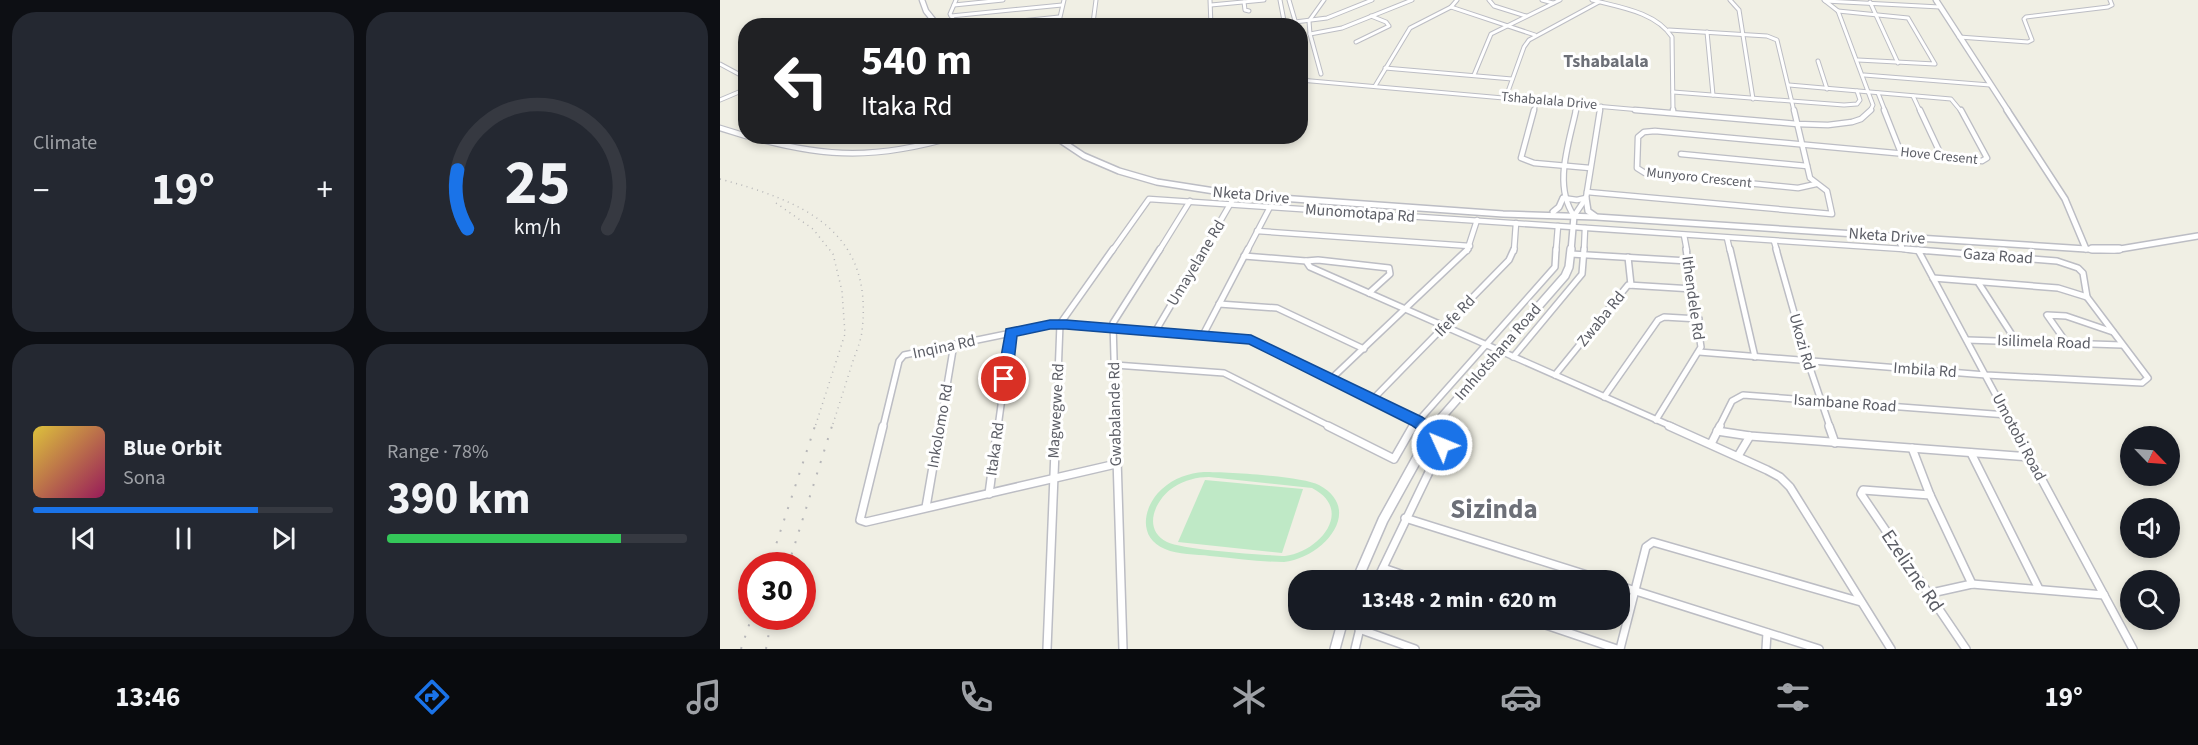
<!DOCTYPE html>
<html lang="en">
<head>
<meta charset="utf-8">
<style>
  body { margin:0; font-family:"Source Sans 3",sans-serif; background:#242831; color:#f1f3f6; height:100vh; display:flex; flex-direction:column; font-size:22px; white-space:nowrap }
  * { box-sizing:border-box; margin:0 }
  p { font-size:20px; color:#9ea1a6 }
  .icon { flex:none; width:33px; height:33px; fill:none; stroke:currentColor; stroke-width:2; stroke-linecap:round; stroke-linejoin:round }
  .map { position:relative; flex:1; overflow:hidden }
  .panel { display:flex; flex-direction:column; gap:12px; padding:12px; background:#0d0f14; width:720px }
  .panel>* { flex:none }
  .top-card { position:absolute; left:18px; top:18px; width:570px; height:126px; border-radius:24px; box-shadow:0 3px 9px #0003; background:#202124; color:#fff; overflow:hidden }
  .needle { width:39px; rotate:115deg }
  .controls { position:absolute; left:1400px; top:426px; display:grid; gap:12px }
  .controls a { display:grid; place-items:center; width:60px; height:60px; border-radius:50%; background:#171b24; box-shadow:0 3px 9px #0003; font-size:30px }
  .speed { position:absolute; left:18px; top:552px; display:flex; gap:12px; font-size:30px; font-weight:700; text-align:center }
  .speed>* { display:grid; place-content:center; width:78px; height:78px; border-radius:50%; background:#171b24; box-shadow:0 3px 9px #0003; line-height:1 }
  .speed .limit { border:9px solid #d22; background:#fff; color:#111 }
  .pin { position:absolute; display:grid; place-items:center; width:51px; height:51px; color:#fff; margin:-26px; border:3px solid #fff; border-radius:50%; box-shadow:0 2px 6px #0007 }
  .me { position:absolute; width:66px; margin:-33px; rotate:314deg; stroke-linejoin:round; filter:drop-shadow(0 0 4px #0008) }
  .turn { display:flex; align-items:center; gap:21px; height:126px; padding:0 24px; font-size:27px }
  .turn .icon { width:78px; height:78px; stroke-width:2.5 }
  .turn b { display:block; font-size:42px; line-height:51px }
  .big { font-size:45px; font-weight:700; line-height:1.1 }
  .panel .card { flex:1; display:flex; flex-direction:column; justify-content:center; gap:9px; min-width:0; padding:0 21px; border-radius:24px; background:#242831 }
  .panel .dial { align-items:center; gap:0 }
  .dial svg { height:156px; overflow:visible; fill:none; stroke:#363941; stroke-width:7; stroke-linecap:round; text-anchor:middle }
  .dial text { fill:#f1f3f6; stroke:none }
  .song { display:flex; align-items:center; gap:18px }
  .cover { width:72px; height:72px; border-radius:9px; background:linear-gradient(135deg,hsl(50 70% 55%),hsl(330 70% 35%)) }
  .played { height:6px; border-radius:3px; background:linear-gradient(90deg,#1a73e8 75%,#363941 75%) }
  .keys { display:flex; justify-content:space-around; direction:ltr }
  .heat { display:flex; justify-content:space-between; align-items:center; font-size:33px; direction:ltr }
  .charge { height:9px; border-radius:4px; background:linear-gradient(90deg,#34c759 78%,#363941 0) }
  .panel .tiles { flex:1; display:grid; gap:12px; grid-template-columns:repeat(2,1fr) }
  .trip { position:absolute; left:568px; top:570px; width:342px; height:60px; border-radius:24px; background:#171b24; box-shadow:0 3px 9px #0003; font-weight:700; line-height:60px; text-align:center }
  .tab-bar { display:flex; height:96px; justify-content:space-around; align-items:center; background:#090b0e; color:#9ea1a6 }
  .tab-bar .icon { width:42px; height:42px }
  .tab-bar .active { color:#1a73e8 }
  .tab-bar b { font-size:27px; color:#f1f3f6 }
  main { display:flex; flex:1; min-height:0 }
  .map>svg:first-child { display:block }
</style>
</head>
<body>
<main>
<section class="panel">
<div class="tiles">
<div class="card"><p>Climate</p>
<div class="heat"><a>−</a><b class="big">19°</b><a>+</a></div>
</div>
<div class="card dial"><svg viewBox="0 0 100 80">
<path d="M14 69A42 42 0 1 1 86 69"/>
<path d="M14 69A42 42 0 0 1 9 39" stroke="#1a73e8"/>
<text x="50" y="56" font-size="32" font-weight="700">25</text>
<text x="50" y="72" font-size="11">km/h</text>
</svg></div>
<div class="card">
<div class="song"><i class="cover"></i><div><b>Blue Orbit</b><p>Sona</p></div></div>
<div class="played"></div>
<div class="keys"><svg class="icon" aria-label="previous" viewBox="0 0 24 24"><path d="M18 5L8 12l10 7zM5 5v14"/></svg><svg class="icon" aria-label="pause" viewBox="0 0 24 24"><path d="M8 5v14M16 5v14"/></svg><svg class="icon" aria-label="next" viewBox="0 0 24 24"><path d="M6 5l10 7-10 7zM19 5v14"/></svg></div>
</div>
<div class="card"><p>Range · 78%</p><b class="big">390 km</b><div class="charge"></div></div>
</div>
</section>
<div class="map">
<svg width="1478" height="649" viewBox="0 0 1478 649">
  <rect width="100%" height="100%" fill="#f0efe4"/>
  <g fill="#bfe9c6" fill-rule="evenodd">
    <path d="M 484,472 C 507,472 582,476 599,485 C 645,510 603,558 564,562 C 539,562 515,558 490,556 C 476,554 458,555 445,549 C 417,538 423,506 442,489 C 454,478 469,473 484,472 ZM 489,477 L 592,488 C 635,510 599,552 565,556 C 543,555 463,550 447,542 C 421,529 436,498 454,487 C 465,480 477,477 489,477 Z"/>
    <path d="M 485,480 L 583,489 L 562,553 L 458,542 Z"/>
  </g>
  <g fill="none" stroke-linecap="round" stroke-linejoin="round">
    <g stroke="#bcbdc4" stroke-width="5">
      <g id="minor-far3">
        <path d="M 236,0 L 230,14 L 238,26"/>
        <path d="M 490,0 L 491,26"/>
        <path d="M 560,0 L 565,26"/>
        <path d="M 569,0 L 576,24"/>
        <path d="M 769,0 L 774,6 L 806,16"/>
        <path d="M 822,0 L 833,3"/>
        <path d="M 872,0 C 899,7 936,12 952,37 L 953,111"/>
        <path d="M 1010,0 L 1019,10 L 1033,99"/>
        <path d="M 1104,0 L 1118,11 L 1153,105 L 1150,111"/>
        <path d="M 1105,1 L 1220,7"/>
        <path d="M 524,2 L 525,10 L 529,11"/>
        <path d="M 1150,2 L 1178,63"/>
        <path d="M 234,5 L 283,0"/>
        <path d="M 491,5 L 544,0"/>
        <path d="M 731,7 L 815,35"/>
        <path d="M 1118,11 L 1188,18 L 1215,64 L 1138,60"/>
        <path d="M 231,16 L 342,5"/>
        <path d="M 575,22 L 607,18 L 652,0"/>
        <path d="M 251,26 L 339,17"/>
        <path d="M 338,26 L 344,0"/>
        <path d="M 367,26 L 373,23 L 376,0"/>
        <path d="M 949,30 L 1047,36 L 1057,40 L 1074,111"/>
        <path d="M 987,32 L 993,95"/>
        <path d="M 590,34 L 622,28 L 692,0"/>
        <path d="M 1239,37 L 1308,42 L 1312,40 L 1304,19 L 1306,17 L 1388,7 L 1392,5 L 1390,0"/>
        <path d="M 636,42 L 669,26 L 666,22 L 651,16"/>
        <path d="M 580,50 L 586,80"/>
        <path d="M 1098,61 L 1107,89"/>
        <path d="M 0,64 L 26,78"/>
        <path d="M 665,68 L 792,79"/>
        <path d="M 601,74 L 590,34 L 589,21 L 604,0"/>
        <path d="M 754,75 L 771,34 L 840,0"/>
        <path d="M 1144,75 L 1270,85"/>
        <path d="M 580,80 L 932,111"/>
        <path d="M 1069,85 L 1231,99 L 1241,111"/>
        <path d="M 655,86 L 690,28 L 731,7 L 737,0"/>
        <path d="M 953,92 L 1124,105 L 1137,104 L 1140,100 L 1137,91"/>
        <path d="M 1158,93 L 1165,111"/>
        <path d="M 1193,96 L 1200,111"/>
        <path d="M 786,97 L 804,47 L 809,40 L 879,2"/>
        <path d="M 0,100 L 26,89"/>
        <path d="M 814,111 L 817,100"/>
        <path d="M 855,111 L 857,104"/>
        <path d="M 880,111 L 881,106"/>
      </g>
    </g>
    <g stroke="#bcbdc4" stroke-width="7">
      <g id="minor-far2">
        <path d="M 814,110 L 801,158 L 814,163 L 870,168"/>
        <path d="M 856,110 C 849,144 833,185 854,216 L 866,198 L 880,110"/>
        <path d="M 915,110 L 1077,124 L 1108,125 L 1132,122 L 1141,119 L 1151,110"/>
        <path d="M 953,110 L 953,112"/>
        <path d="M 1164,110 L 1181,153"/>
        <path d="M 1200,110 L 1222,157"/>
        <path d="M 0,128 L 26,136"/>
        <path d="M 28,136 C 107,159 158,159 237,136"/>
        <path d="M 961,154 L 1087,166"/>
        <path d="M 1096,184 L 1078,188 L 925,173 L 917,168 L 918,137 L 924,132 L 935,131 L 1262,161 L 1267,158 L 1241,110"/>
        <path d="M 867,192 L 1112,214 L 1107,191 L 1090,178 L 1074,110"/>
        <path d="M 843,198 L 857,200 L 866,198"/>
        <path d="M 537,231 L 750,246"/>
        <path d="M 964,235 L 967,251"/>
        <path d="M 1177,237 L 1183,249 L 1198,251"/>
        <path d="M 1007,238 L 1010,251"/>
        <path d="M 1054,241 L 1057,251"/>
        <path d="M 1198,250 L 1207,251"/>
        <path d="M 392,251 L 429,199 L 1183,249"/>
        <path d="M 439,251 L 470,201"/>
        <path d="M 483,251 L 516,194"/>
        <path d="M 527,251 L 550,207"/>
        <path d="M 747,251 L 757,220"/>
        <path d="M 794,251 L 796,223"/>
        <path d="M 836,251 L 838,226"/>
        <path d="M 864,251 L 865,228"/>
      </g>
    </g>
    <g stroke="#bcbdc4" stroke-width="8">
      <g id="minor-far1">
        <path d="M 1010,249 L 1035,357"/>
        <path d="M 1056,249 L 1088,362 L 1110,427"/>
        <path d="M 1186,249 L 1198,250 L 1293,427"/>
        <path d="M 851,254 L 968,261"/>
        <path d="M 524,256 L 586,261 L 590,267 L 953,427"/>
        <path d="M 908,257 L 911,285"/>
        <path d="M 586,261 L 598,260 L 669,268 L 670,274 L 649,293"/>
        <path d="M 1213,278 L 1338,288 L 1367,297"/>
        <path d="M 1258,282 L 1296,341"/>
        <path d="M 499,304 L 557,308 L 644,349"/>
        <path d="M 435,332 L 484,249"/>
        <path d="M 483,335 L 528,249"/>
        <path d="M 1247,340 L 1402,345"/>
        <path d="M 1346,342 L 1327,315 L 1346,316 L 1393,332"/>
        <path d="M 979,352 L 1266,375 L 1422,383 L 1428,378 L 1367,297 L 1363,273 L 1358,268 L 1337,261 L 1198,250"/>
        <path d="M 793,357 L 862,274 L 864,249"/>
        <path d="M 395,365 L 504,373 L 611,427"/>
        <path d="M 835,375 L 908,285 L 973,289"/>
        <path d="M 612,378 L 748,249"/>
        <path d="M 884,397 L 938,320 L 944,317 L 979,319"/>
        <path d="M 653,399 L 789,260 L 794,249"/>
        <path d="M 936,420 L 981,347 L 966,249"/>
        <path d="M 163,427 L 179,361 L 184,355 L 335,324 L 532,340 L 705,427"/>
        <path d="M 220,427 L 234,344"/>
        <path d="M 278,427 L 291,333"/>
        <path d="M 336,427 L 340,324 L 393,249"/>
        <path d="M 396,427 L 393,323 L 440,249"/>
        <path d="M 693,427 L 835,267 L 836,249"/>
        <path d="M 999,427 L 1012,401 L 1023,395 L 1287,415"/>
      </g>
    </g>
    <g stroke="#bcbdc4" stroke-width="10">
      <g id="minor">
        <path d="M 163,426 L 140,520 L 146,522 L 396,464"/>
        <path d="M 396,426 L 403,649"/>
        <path d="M 608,426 L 674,459 L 693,426"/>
        <path d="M 949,426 L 1047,470 L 1060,477 L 1070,487 L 1171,649"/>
        <path d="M 1109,426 L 1115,443"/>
        <path d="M 1293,426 L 1413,649"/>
        <path d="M 997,431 L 1030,436 L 1310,457"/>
        <path d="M 991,444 L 1000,426"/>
        <path d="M 1192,448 L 1210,495 L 1252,584"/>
        <path d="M 1251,453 L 1319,589"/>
        <path d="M 1018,456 L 1030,436"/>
        <path d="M 269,494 L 278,426"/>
        <path d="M 1210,495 L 1143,490 L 1141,494 L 1246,649"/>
        <path d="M 206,507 L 220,426"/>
        <path d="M 685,518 L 883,580"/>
        <path d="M 663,568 L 698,580"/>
        <path d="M 657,580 L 722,445 L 721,438 L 703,426"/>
        <path d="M 900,586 L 1099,649"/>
        <path d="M 1207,594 L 1252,584 L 1384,595"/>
        <path d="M 811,620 L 897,649"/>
        <path d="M 639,629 L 695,649"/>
        <path d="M 327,649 L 336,426"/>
        <path d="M 635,649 L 642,620"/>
        <path d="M 900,649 L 926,547 L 933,542 L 1141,602"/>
        <path d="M 1046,649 L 1047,633"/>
      </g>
    </g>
    <g stroke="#bcbdc4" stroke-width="7">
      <g id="tertiary-far3">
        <path d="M 202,0 L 206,11 L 218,26"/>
        <path d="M 1216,0 L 1288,111"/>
      </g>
    </g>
    <g stroke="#bcbdc4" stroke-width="8">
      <g id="tertiary-far2">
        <path d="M 1287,110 L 1345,199 L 1366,249"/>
        <path d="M 334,136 L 364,156 L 399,171 L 437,182 L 520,195 L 783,214 L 876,217 L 1366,249 L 1394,250 L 1478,236"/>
        <path d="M 866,198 L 868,211 L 875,216"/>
        <path d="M 833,212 L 839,207 L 843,198"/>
        <path d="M 851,251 L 854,216"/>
      </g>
    </g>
    <g stroke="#bcbdc4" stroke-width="10">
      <g id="tertiary-far1">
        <path d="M 1372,249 L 1399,249"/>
        <path d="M 713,427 L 845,276 L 849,267 L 851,249"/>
      </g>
    </g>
    <g stroke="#bcbdc4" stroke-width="12">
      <g id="tertiary">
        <path d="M 637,580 L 663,520 L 715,426"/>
        <path d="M 615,649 L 623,620"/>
      </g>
    </g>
    <use href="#minor-far3" stroke="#fff" stroke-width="3"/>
    <use href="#minor-far2" stroke="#fff" stroke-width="4.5"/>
    <use href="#minor-far1" stroke="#fff" stroke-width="5"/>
    <use href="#minor" stroke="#fff" stroke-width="7"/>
    <use href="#tertiary-far3" stroke="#fff" stroke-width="4.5"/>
    <use href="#tertiary-far2" stroke="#fff" stroke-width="5"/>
    <use href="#tertiary-far1" stroke="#fff" stroke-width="7"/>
    <use href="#tertiary" stroke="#fff" stroke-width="9"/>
    <g stroke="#b7b7b9" stroke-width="1.5" stroke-dasharray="1 4.5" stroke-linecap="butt">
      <path d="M 0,179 C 82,201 154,230 142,331 C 141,341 136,352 133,361 C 126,383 119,405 112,427"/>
      <path d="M 56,203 L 93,229 L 113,254 L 122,291 L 125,334 L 95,427"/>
    </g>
    <g stroke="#b7b7b9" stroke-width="2" stroke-dasharray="2 10" stroke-linecap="butt">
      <path d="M 49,566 L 95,426"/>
      <path d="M 68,566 L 112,426"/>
      <path d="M 21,649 L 32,616"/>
      <path d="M 46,649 L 52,616"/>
    </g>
  </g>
  <path fill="#1a73e8" stroke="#114b97" stroke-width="1.5" d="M 330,320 L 346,320 L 531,335 L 702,417 L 726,434 L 730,445 L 728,449 L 722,451 L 717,449 L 714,441 L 691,425 L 529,344 L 346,329 L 330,329 L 297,336 L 292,379 L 290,382 L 279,382 L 277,379 L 286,329 Z"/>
  <g text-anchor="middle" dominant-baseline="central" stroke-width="6" stroke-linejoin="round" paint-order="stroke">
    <g font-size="14" fill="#5c5e66" stroke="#fff">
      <text transform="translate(829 101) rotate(5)">Tshabalala Drive</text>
      <text transform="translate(1219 156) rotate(6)">Hove Cresent</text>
      <text transform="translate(979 178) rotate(6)">Munyoro Crescent</text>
    </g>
    <g font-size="16" fill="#5c5e66" stroke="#fff">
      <text transform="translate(531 195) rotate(5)">Nketa Drive</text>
      <text transform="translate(640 213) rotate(4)">Munomotapa Rd</text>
      <text transform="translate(1167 236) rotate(4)">Nketa Drive</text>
      <text transform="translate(1278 256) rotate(4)">Gaza Road</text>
      <text transform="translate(476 263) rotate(-59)">Umayelane Rd</text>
      <text transform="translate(973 298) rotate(82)">Ithendele Rd</text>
      <text transform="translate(735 316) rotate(-46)">Ifefe Rd</text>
      <text transform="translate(881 319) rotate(-51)">Zwaba Rd</text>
      <text transform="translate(1082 342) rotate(74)">Ukozi Rd</text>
      <text transform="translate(1324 342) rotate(2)">Isilimela Road</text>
      <text transform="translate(224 347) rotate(-12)">Inqina Rd</text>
      <text transform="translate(778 352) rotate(-49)">Imhlotshana Road</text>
      <text transform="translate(1205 370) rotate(4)">Imbila Rd</text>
      <text transform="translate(1125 403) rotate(4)">Isambane Road</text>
      <text transform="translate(336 411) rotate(-87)">Magwegwe Rd</text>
      <text transform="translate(395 414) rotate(-91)">Gwabalande Rd</text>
      <text transform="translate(220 426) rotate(-80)">Inkolomo Rd</text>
      <text transform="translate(1299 437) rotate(62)">Umotobi Road</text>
      <text transform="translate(275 449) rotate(-82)">Itaka Rd</text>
    </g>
    <g font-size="18" font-weight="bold" fill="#6d7078" stroke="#fff">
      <text x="886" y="61">Tshabalala</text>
    </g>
    <g font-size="20" fill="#5c5e66" stroke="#fff">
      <text transform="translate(1192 571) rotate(56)">Ezelizne Rd</text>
    </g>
    <g font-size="27" font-weight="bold" fill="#6d7078" stroke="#fff">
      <text x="774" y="509">Sizinda</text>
    </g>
  </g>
</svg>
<div class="controls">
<a><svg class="needle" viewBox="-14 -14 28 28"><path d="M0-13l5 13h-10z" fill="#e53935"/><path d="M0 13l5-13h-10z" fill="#9ea1a6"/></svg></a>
<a><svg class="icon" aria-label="sound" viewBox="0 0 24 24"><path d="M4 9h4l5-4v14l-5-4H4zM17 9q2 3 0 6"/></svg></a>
<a><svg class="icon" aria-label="search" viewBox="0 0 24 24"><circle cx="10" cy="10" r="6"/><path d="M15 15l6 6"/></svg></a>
</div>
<div class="speed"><div class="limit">30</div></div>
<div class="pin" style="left:284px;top:379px;background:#d93025"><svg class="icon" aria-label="arrive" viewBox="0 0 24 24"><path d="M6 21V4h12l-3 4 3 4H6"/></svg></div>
<svg class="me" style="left:722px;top:445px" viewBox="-20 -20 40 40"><circle r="17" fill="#1a73e8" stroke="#fff" stroke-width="3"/><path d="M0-11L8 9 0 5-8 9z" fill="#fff"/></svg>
<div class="trip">13:48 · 2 min · 620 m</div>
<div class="top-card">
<div class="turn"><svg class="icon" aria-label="left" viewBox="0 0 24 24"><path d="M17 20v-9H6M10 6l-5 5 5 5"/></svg><div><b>540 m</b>Itaka Rd</div></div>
</div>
</div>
</main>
<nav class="tab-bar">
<b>13:46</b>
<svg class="icon active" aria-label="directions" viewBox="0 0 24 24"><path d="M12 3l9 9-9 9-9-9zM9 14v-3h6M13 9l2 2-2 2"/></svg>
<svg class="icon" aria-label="music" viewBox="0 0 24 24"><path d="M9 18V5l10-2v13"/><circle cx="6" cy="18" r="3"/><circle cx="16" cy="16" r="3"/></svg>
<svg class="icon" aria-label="phone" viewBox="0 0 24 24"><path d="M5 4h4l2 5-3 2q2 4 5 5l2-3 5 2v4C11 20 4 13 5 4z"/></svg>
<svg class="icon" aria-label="climate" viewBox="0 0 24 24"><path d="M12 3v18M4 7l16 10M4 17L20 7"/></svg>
<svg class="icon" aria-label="car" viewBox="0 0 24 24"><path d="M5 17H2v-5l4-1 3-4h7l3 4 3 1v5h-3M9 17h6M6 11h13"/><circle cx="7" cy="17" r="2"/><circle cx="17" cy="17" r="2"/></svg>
<svg class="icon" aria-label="filters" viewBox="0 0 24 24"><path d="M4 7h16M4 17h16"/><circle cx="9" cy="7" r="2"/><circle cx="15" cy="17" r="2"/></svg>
<b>19°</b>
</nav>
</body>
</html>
